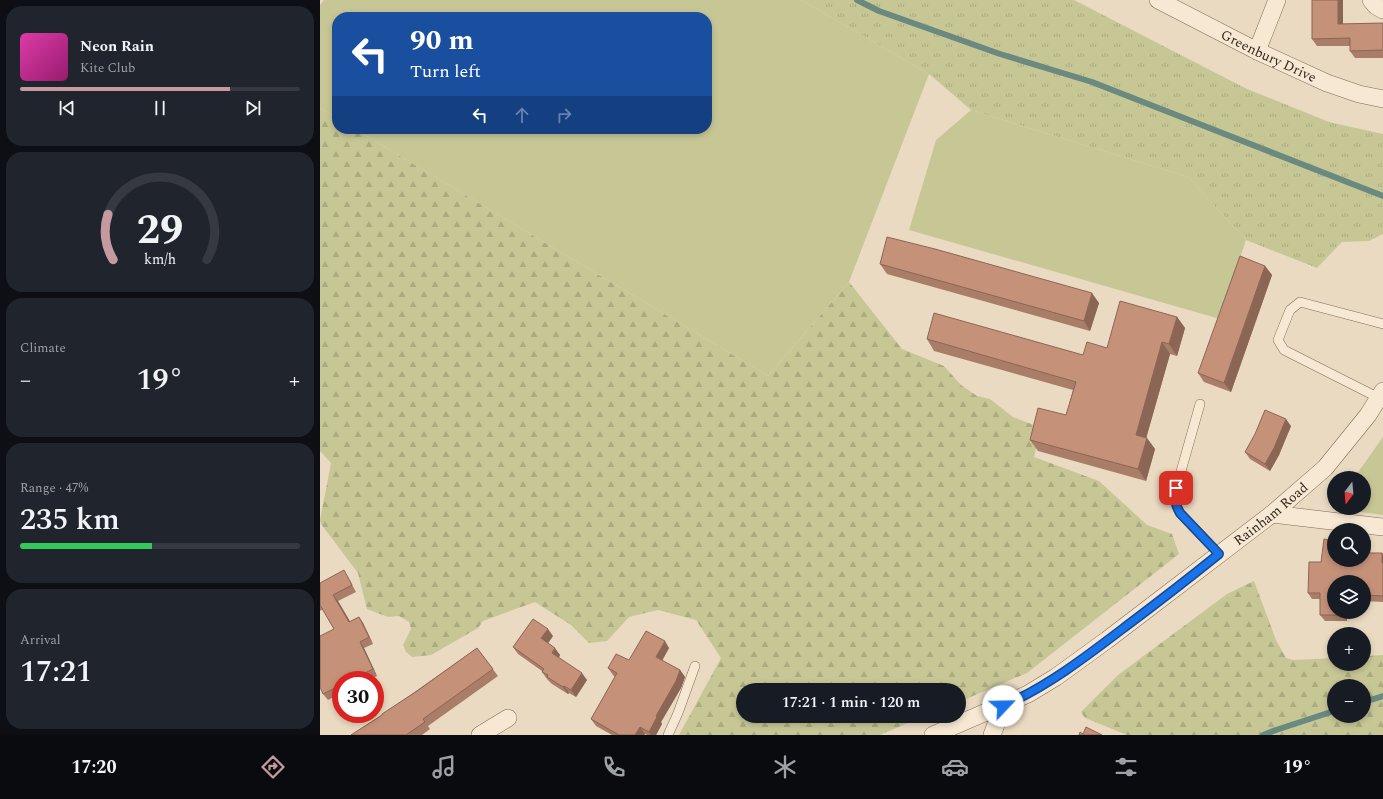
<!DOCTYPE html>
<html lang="en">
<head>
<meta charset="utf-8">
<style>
  body { margin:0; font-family:Spectral,serif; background:#20242c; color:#f1f3f6; height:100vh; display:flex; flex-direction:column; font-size:15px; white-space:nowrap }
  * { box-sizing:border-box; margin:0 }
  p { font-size:13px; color:#9ea1a6 }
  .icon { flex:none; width:22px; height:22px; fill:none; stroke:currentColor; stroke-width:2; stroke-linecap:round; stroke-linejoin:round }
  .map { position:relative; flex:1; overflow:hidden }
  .panel { display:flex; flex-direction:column; gap:6px; padding:6px; background:#0d0f14; width:320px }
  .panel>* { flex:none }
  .top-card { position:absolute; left:12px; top:12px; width:380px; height:122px; border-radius:16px; box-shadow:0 2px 6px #0003; background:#1a4fa0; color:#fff; overflow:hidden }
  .needle { width:26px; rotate:196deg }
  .buttons { position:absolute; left:1007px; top:471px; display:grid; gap:8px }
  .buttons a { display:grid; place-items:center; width:44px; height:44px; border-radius:50%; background:#171b24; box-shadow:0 2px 6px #0003; font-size:20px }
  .speed { position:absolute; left:12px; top:671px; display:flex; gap:8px; font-size:20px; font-weight:700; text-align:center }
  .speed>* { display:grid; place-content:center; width:52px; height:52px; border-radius:50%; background:#171b24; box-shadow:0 2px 6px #0003; line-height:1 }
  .speed .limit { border:6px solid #d22; background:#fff; color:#111 }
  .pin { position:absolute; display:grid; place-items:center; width:34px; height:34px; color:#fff; margin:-17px; border-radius:8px; box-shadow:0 2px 6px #0006 }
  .me { position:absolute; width:44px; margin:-22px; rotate:66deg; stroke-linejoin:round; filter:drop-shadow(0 0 3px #0008) }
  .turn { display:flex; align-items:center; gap:14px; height:84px; padding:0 12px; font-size:18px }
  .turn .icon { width:52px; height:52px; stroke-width:2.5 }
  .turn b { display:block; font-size:28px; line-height:34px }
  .lanes { display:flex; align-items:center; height:38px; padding:0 12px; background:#0003; justify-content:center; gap:20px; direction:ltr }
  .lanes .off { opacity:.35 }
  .big { font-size:30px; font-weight:600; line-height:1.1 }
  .panel .tile { flex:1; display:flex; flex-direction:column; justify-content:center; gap:6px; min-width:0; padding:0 14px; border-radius:16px; background:#20242c }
  .panel .dial { align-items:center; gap:0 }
  .dial svg { height:104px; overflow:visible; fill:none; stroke:#363941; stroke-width:7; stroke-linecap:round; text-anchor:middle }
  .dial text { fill:#f1f3f6; stroke:none }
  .song { display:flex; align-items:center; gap:12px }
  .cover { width:48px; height:48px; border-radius:6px; background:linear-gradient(135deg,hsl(320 70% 55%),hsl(320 70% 35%)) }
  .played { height:4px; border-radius:2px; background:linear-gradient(90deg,#c49aa0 75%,#363941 75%) }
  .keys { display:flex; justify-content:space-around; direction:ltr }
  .heat { display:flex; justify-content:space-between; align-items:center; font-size:22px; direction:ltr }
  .charge { height:6px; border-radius:3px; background:linear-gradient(90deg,#34c759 47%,#363941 0) }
  .trip { position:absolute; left:416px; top:683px; width:230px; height:40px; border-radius:20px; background:#171b24; box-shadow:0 2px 6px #0003; font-weight:600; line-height:40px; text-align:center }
  .tabs { display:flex; height:64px; justify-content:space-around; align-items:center; background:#090b0e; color:#9ea1a6 }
  .tabs .icon { width:28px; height:28px }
  .tabs .selected { color:#c49aa0 }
  .tabs b { font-size:18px; color:#f1f3f6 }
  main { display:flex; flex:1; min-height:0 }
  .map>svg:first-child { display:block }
</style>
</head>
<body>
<main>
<section class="panel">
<div class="tile">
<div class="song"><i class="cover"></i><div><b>Neon Rain</b><p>Kite Club</p></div></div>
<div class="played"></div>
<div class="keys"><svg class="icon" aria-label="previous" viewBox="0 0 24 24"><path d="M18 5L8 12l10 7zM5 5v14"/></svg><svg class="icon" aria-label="pause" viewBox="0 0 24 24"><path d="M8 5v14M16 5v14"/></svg><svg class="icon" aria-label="next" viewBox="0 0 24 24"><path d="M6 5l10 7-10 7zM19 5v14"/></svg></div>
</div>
<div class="tile dial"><svg viewBox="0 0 100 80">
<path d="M14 69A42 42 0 1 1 86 69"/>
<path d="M14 69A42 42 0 0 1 10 34" stroke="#c49aa0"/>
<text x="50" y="56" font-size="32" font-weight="700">29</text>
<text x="50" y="72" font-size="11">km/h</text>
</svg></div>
<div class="tile"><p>Climate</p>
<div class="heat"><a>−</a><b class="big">19°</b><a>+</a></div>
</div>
<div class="tile"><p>Range · 47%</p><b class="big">235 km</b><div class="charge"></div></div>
<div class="tile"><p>Arrival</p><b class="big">17:21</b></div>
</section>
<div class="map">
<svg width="1063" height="735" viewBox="0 0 1063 735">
  <defs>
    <pattern id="grass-tufts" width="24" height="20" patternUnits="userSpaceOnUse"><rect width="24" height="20" fill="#c7c796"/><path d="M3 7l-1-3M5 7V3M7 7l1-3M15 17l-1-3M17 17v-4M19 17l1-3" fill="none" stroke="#abab81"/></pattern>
    <pattern id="forest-firs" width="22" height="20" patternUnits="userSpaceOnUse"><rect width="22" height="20" fill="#c7c796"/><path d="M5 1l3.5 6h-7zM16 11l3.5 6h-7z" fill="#abab81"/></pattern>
  </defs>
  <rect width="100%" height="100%" fill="#eadac1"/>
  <path fill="url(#grass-tufts)" d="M 481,0 L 754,0 L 925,88 L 1009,122 L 1063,134 L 1063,234 L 1049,241 L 1022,242 L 997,268 L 926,240 L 868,177 L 651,110 L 609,74 Z"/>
  <g fill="url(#forest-firs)" fill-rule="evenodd">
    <path d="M 0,108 L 17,118 L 17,129 L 35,129 L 448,376 L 529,282 L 582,349 L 624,366 L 641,385 L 657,396 L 670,399 L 693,417 L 714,425 L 718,440 L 714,457 L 779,481 L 827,525 L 852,534 L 859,554 L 707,673 L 639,702 L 639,690 L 423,690 L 423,716 L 604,716 L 560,735 L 359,735 L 401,658 L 376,620 L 338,610 L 309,617 L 287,641 L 269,643 L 251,625 L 215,602 L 163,621 L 158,628 L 111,655 L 92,657 L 86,652 L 83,645 L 91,629 L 89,622 L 79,616 L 68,617 L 47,609 L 38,573 L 1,524 L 0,520 L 11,463 L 0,451 Z"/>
    <path d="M 934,581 L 956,640 L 966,658 L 973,660 L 1014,658 L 1014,664 L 1044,664 L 1044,656 L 1063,655 L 1063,735 L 807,735 L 765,718 L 761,712 L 798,675 L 907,594 ZM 1014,686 L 1044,686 L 1044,716 L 1014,716 Z"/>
  </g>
  <g fill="#c7c796">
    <path d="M 4,0 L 481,0 L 609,74 L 529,282 L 448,376 L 35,129 L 387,129 L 387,17 L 17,17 L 17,118 L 0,108 L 0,5 Z"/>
    <path d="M 651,110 L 868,177 L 926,240 L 900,319 L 589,230 L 616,140 Z"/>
    <path d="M 1063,437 L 1063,515 L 1012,508 L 1014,505 L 1014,508 L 1044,508 L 1044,478 L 1034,478 Z"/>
  </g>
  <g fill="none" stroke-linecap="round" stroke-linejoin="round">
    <g stroke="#6b8a7f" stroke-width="6">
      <path d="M 537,0 L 559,11 L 680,54 L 772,82 L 1063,196"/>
      <path d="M 1044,702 L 1063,696"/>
      <path d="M 943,735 L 956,730 L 1014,711"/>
    </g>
    <g stroke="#836b5a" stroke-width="10">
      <g id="service">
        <path d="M 1059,398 L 964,350 L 958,340 L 970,310 L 980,302 L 1063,324"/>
        <path d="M 880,404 L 854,496 L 856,505 L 860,513 L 899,554"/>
        <path d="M 348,735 L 358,713 L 375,666"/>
      </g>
    </g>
    <g stroke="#836b5a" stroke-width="18">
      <g id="minor">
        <path id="s1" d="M 838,0 L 937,51 L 1007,83 L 1039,94 L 1063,99"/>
        <path d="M 1051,0 L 1056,6 L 1063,10"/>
        <path d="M 937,51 L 957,0"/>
        <path d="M 952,514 L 1063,527"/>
        <path d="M 160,735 L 188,718"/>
        <path id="s2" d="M 613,735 L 708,694 L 736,677 L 787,640 L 952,514 L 1005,468 L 1048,415 L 1063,391"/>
        <path d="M 672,735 L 683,706"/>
      </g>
    </g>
    <use href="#service" stroke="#f6e8d3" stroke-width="9"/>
    <use href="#minor" stroke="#f6e8d3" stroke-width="17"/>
  </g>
  <g fill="#aa7d68">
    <path d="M 1023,0 L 1023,24 L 1063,23 L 1063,58 L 1035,58 L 1030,51 L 1030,46 L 997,46 L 992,39 Z"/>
    <path d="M 560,264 L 779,303 L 770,331 L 567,274 Z"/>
    <path d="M 945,266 L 952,275 L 911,392 L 884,382 L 878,373 Z"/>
    <path d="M 857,317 L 865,328 L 857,356 L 850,354 L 826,438 L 835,449 L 826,481 L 718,451 L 710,440 L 746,415 L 753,390 L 614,351 L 607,339 L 763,355 L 787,348 Z"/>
    <path d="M 971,426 L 959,455 L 950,471 L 930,459 L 925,452 Z"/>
    <path d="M 1051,541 L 1050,553 L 1062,553 L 1063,554 L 1063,602 L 1044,601 L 1044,582 L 1014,582 L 1027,612 L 1027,621 L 1005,621 L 1000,615 L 1000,599 L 992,599 L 988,593 L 1001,562 L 1014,560 Z"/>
    <path d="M 28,577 L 36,592 L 18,601 L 30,622 L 39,617 L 43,623 L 53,644 L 44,648 L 57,676 L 49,680 L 21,680 L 21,693 L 8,700 L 3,694 L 14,629 L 3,609 L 0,611 L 0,583 Z"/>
    <path d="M 233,636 L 228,643 L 240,655 L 239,658 L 267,680 L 256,697 L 249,693 L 248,694 L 232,684 L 227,679 L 222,672 L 222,671 L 198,654 L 193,647 Z"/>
    <path d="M 157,648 L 178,676 L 108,726 L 110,729 L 102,735 L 31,735 L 62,715 Z"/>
    <path d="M 349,648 L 342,661 L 360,670 L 365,677 L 361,688 L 341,722 L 342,724 L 336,735 L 327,735 L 325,734 L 324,735 L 292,735 L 276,726 L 271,719 L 295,677 L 293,675 L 288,668 Z"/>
  </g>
  <g fill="#8b6655">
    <path d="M 1018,0 L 1023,0 L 1023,31 L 1018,24 Z"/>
    <path d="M 945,266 L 952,275 L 911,392 L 904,383 Z"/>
    <path d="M 772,293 L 779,303 L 770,331 L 764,321 Z"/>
    <path d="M 857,317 L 865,328 L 857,356 L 849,344 Z"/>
    <path d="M 842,342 L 850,354 L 824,446 L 816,435 Z"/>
    <path d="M 966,419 L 971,426 L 959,455 L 950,471 L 945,464 Z"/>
    <path d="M 827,438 L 835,449 L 826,481 L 818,469 Z"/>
    <path d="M 1046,535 L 1051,541 L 1050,559 L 1046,553 Z"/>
    <path d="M 1062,553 L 1063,554 L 1063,565 L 1062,563 Z"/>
    <path d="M 13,595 L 18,601 L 34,628 L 29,622 Z"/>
    <path d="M 1023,612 L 1027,612 L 1027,621 L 1023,615 Z"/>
    <path d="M 39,617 L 43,623 L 53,644 L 49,637 Z"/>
    <path d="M 228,629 L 233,636 L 226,646 L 221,638 Z"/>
    <path d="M 345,641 L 349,648 L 340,664 L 336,657 Z"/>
    <path d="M 40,642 L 44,648 L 57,676 L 53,669 Z"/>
    <path d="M 235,648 L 240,655 L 237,660 L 232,653 Z"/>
    <path d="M 360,670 L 365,677 L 361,688 L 341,722 L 342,724 L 336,735 L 331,735 L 329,732 L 336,716 Z"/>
    <path d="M 262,673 L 267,680 L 256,697 L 251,690 Z"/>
    <path d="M 244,686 L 249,693 L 248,694 L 243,687 Z"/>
    <path d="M 320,727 L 325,734 L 324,735 L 315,735 Z"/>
  </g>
  <g fill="#c69179" stroke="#8b6655">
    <path d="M 992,0 L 1018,0 L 1018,24 L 1063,23 L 1063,50 L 1030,51 L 1030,38 L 992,39 Z"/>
    <path d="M 567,237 L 615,249 L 772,293 L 764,321 L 560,264 Z"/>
    <path d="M 920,256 L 945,266 L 904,383 L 878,373 Z"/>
    <path d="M 800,301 L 857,317 L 849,344 L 842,342 L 816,435 L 827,438 L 818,469 L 710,440 L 718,408 L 746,415 L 756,382 L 607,339 L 614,313 L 763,355 L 767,342 L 787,348 Z"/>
    <path d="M 945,410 L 966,419 L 954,448 L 945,464 L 925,452 L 935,434 Z"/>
    <path d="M 1044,535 L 1046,535 L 1046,553 L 1062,553 L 1062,563 L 1063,563 L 1063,596 L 1044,595 L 1044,582 L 1014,582 L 1014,612 L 1023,612 L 1023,615 L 1000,615 L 1000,593 L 988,593 L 989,562 L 1001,562 L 1004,539 L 1014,541 L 1014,560 L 1044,560 Z"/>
    <path d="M 24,570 L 32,585 L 13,595 L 29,622 L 39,617 L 49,637 L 40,642 L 53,669 L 31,680 L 21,680 L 21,685 L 3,694 L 0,687 L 0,636 L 14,629 L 0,605 L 0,583 Z"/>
    <path d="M 213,619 L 228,629 L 221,638 L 235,648 L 232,653 L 262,673 L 251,690 L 244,686 L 243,687 L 227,677 L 228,675 L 222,672 L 224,669 L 193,647 Z"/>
    <path d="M 326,631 L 345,641 L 336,657 L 360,670 L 356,681 L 336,716 L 337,717 L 329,732 L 320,727 L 315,735 L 299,735 L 271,719 L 297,673 L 288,668 L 296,654 L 309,660 Z"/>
    <path d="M 157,648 L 173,669 L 103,719 L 105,722 L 86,735 L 31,735 L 62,715 L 62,714 L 97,691 Z"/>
    <path d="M 766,727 L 782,735 L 759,735 L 760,732 L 763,734 Z"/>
  </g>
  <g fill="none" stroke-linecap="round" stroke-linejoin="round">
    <g stroke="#114b97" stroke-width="10">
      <path id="route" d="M 683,706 C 728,686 767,656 805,627 C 837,603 868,579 899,554 L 860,513 C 855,504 854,498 856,488"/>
    </g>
    <use href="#route" stroke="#1a73e8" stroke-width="7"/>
  </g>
  <g text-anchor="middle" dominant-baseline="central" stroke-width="4" stroke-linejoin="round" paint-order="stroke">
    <g font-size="14" fill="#33261d" stroke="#f2e5d0">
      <text stroke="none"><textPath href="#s1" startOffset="124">Greenbury Drive</textPath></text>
      <text stroke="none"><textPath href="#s2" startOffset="406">Rainham Road</textPath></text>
    </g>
  </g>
</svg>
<div class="buttons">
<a><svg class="needle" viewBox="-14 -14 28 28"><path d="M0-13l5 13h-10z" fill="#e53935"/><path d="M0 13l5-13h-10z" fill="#9ea1a6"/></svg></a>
<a><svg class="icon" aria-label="search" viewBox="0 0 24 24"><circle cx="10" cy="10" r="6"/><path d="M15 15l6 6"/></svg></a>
<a><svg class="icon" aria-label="layers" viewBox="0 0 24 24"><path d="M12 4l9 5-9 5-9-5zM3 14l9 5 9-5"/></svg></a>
<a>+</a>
<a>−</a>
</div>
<div class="speed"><div class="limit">30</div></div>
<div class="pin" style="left:856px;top:488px;background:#d93025"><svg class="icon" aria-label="arrive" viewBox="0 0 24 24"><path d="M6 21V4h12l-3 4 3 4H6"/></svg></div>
<svg class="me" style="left:683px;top:706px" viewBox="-20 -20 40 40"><circle r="19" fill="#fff"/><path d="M0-13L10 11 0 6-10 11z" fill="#1a73e8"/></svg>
<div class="trip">17:21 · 1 min · 120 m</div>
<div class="top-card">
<div class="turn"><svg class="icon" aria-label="left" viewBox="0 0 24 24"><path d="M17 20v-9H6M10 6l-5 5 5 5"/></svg><div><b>90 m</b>Turn left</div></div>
<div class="lanes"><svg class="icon" aria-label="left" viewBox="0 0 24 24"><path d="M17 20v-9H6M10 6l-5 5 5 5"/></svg><svg class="icon off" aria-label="ahead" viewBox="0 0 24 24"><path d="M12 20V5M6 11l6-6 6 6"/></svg><svg class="icon off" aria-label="right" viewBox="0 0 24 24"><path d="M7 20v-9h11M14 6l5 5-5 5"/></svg></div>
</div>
</div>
</main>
<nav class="tabs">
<b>17:20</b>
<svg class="icon selected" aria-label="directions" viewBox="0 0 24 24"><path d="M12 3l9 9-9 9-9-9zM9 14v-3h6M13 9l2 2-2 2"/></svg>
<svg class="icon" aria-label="music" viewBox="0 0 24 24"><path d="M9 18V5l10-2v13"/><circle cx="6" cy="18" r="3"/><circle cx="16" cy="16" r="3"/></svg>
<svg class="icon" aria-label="phone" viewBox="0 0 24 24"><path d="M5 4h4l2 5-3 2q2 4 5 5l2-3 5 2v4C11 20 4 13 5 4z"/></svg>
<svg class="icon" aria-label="climate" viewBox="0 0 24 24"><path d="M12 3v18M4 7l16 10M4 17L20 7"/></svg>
<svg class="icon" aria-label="car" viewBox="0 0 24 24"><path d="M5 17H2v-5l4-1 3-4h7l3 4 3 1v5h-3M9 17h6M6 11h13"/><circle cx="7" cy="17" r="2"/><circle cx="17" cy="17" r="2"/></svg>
<svg class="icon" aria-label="filters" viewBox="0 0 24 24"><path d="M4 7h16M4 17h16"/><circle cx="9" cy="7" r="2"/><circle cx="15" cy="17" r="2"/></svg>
<b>19°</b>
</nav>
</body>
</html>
